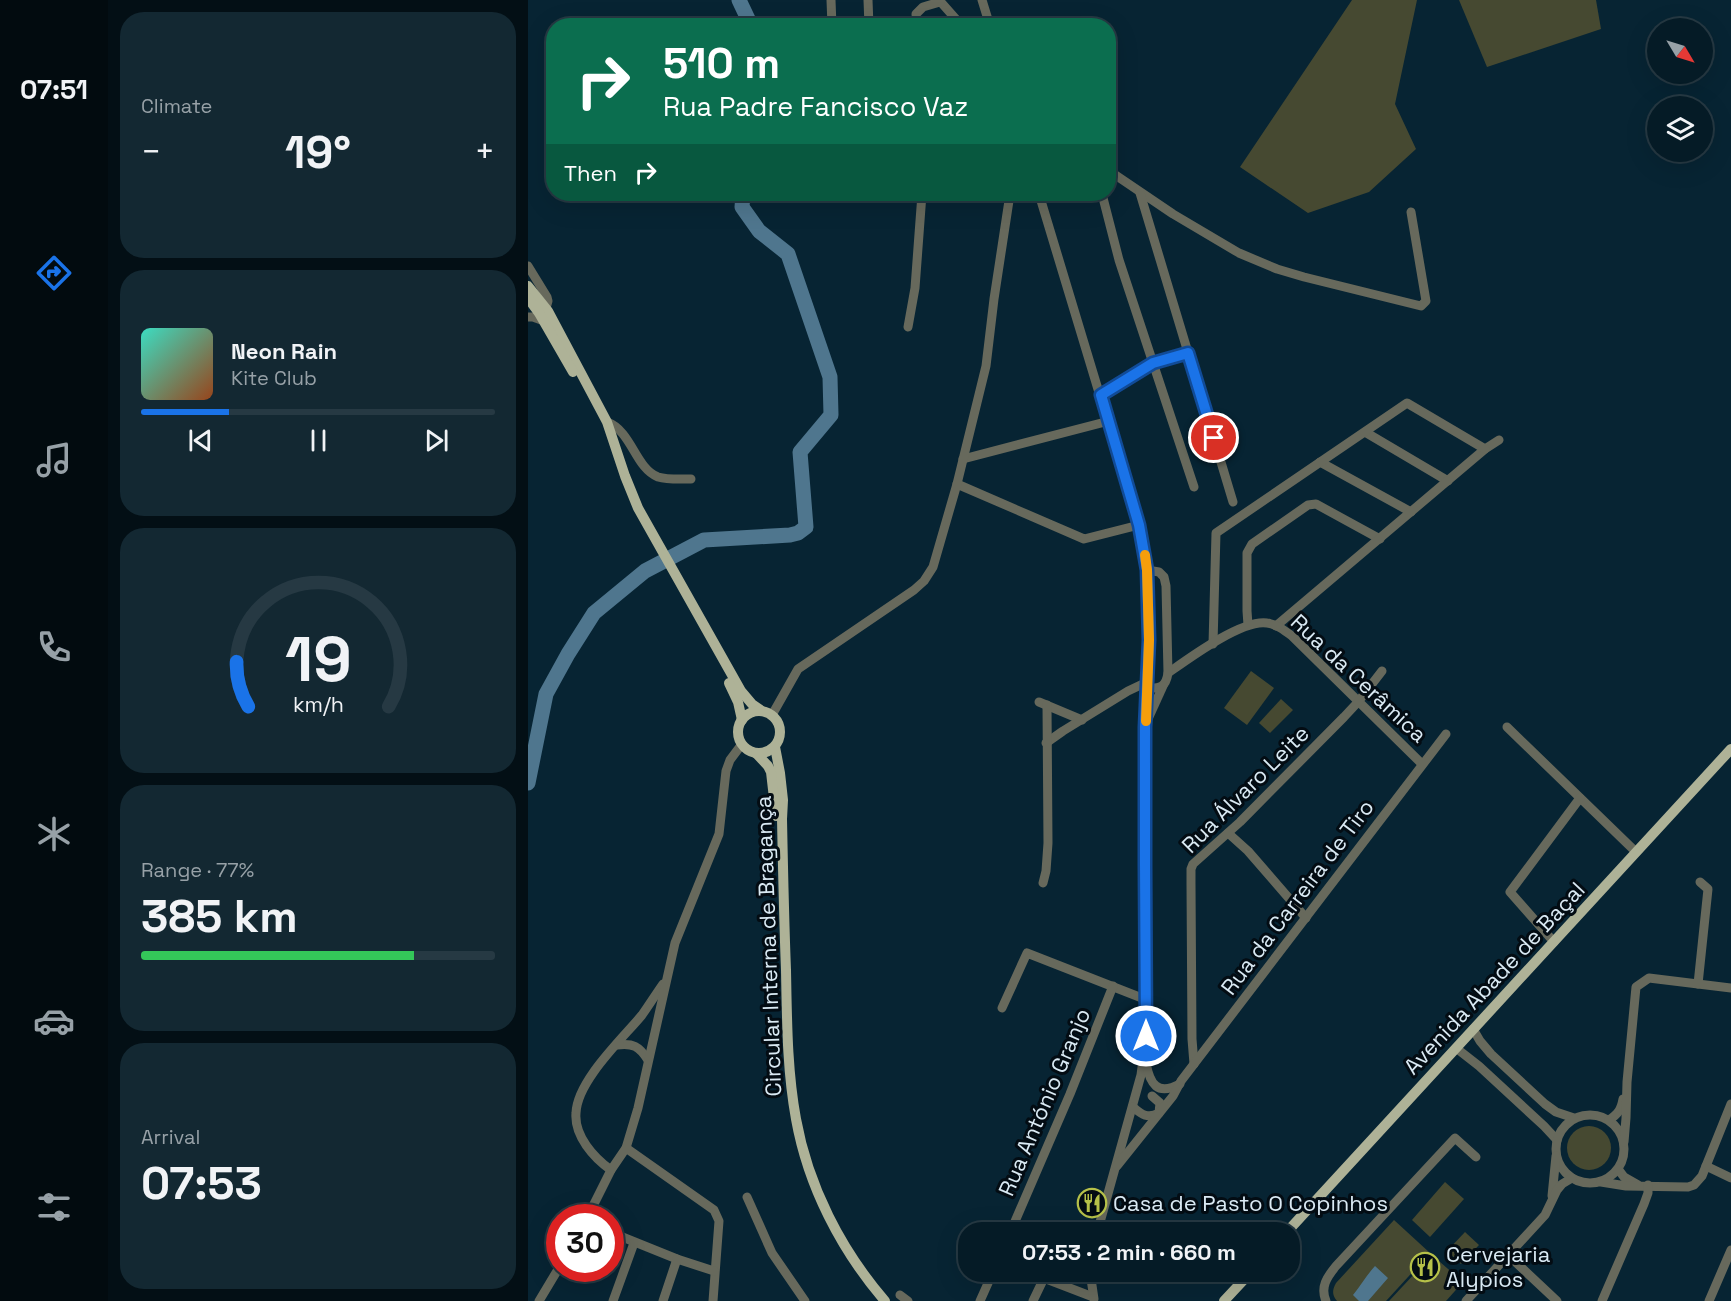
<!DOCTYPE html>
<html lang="en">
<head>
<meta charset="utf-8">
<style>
  body { margin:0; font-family:"Space Grotesk",sans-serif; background:#132832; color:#f1f3f6; height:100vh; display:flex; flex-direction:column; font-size:22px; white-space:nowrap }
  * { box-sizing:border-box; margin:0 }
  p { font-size:20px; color:#97a1a7 }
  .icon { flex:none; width:33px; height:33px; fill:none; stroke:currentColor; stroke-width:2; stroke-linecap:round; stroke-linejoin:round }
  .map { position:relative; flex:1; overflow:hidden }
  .panel { display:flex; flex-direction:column; gap:12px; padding:12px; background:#030f15; width:420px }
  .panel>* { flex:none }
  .guide { position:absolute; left:18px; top:18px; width:570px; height:183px; border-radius:24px; box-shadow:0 6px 24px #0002,0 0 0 2px #263943; background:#0b6e4f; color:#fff; overflow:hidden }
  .needle { width:39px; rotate:128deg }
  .tools { position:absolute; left:1119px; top:18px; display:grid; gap:12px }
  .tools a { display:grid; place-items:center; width:66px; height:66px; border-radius:50%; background:#051b26; box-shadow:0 6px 24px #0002,0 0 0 2px #263943; font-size:30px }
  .speed { position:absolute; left:18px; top:1204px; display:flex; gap:12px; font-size:30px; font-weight:700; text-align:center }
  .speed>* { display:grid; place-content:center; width:78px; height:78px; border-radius:50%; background:#051b26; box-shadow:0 6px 24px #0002,0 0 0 2px #263943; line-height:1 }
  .speed .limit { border:9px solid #d22; background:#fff; color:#111 }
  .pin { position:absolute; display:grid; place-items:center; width:51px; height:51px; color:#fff; margin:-26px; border:3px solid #fff; border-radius:50%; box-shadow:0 2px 6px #0007 }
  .me { position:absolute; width:66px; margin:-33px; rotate:0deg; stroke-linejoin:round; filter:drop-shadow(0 0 4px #0008) }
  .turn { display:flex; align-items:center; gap:21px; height:126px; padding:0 18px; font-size:27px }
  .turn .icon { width:78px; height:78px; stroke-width:2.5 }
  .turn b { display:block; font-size:42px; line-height:51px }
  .then { display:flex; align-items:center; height:57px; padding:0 18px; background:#0003; gap:12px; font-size:22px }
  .big { font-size:45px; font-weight:800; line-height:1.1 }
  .panel .widget { flex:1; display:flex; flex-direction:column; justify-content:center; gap:9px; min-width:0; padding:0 21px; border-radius:24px; background:#132832 }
  .panel .dial { align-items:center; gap:0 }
  .dial svg { height:156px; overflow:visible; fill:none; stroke:#263943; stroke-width:7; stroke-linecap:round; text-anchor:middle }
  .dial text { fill:#f1f3f6; stroke:none }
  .song { display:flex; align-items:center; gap:18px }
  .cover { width:72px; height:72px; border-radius:9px; background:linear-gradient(135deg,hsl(170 70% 55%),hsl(20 70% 35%)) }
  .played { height:6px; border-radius:3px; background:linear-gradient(90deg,#1a73e8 25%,#263943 25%) }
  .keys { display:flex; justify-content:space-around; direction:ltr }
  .heat { display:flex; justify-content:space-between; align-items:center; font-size:33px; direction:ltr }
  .charge { height:9px; border-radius:4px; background:linear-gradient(90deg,#34c759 77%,#263943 0) }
  .trip { position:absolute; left:430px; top:1222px; width:342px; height:60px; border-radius:24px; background:#051b26; box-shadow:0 6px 24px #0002,0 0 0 2px #263943; font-weight:800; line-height:60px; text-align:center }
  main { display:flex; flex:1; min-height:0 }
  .tabs { display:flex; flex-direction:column; width:108px; justify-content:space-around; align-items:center; background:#020b0f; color:#97a1a7 }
  .tabs .icon { width:42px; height:42px }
  .tabs .current { color:#1a73e8 }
  .tabs b { font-size:27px; color:#f1f3f6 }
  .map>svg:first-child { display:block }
</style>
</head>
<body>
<main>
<nav class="tabs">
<b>07:51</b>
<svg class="icon current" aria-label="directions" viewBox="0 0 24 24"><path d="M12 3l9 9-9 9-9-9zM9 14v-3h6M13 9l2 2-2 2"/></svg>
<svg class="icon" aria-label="music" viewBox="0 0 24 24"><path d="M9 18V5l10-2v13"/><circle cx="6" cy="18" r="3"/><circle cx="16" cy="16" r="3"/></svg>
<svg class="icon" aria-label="phone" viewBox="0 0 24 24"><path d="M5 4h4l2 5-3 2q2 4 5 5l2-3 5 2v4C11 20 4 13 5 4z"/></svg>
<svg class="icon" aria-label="climate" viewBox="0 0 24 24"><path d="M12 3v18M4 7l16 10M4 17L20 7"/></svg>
<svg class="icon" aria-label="car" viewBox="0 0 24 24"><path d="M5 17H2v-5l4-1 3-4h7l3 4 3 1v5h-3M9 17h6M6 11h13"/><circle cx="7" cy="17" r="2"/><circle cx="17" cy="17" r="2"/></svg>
<svg class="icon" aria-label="filters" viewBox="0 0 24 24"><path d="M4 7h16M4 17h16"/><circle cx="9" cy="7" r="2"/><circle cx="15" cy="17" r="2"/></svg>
</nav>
<section class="panel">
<div class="widget"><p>Climate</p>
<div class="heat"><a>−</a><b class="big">19°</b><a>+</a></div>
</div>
<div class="widget">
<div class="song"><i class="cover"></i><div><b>Neon Rain</b><p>Kite Club</p></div></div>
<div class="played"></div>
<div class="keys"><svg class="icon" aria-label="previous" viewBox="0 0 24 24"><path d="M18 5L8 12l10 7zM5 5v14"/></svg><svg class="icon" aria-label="pause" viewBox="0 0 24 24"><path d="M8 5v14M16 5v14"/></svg><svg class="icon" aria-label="next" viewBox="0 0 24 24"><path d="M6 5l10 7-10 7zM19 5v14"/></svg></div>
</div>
<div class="widget dial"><svg viewBox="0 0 100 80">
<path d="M14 69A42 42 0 1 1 86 69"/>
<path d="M14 69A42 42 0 0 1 8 46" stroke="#1a73e8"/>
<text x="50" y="56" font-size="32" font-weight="700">19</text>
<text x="50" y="72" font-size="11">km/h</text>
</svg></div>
<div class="widget"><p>Range · 77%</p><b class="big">385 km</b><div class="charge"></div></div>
<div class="widget"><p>Arrival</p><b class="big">07:53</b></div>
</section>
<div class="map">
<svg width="1203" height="1301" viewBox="0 0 1203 1301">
  <rect width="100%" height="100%" fill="#072433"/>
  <g fill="#464931">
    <path d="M 824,0 L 889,0 L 867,104 L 888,149 L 841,192 L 780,213 L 712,167 Z"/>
    <path d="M 931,0 L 1068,0 L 1073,29 L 959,67 Z"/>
    <path d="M 723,671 L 746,688 L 719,725 L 696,708 Z"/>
    <path d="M 753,699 L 765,710 L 742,733 L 731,723 Z"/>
    <circle cx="1061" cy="1148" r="22"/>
    <path d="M 917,1182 L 936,1199 L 902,1237 L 884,1220 Z"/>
    <path d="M 866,1220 L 902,1253 L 858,1301 L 809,1301 C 804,1295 804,1290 808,1283 Z"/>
    <path d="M 937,1232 L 951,1245 L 933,1264 L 919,1251 Z"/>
    <path d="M 904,1255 L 935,1282 L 918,1301 L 861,1301 Z"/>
  </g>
  <path fill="#4f768e" d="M 847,1266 L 860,1278 L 840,1301 L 831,1301 L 825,1295 C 833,1285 838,1276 847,1266 Z"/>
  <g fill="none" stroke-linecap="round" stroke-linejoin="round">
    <g stroke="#4f768e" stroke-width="15">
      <path d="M 211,0 L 220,19 L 222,26"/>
      <path d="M 0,783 L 18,694 L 40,654 L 66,613 L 117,571 L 176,540 L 262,535 L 270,533 L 278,527 L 272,452 L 303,415 L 302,377 L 260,254 L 231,231 L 214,207 L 215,194"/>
    </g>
    <g stroke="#67695c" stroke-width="9">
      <path d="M 303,0 L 304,26"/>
      <path d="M 340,0 L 341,26"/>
      <path d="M 411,0 L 434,26"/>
      <path d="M 454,0 L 462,26"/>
      <path d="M 389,26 L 388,14 L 395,7 L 412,2"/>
      <path d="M 580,170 L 645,214 L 711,253 L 749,269 L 776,277 L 893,306 L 898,301 L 883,212"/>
      <path d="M 612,193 L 705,502"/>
      <path d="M 511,194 L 611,525 L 619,570 L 621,640 L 617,727 L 618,1036 L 613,1075 L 569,1233"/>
      <path d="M 574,194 L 591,260 L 666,487"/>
      <path d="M 0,266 L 19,297 L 20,301 L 18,308"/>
      <path d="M 0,317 L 5,317 L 16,321"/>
      <path d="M 380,327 L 387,288 L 394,194"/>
      <path d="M 573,395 L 625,363 L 660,353"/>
      <path d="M 79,422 C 104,431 107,468 130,477 C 140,480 153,479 163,479"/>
      <path d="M 837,432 L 920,481"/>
      <path d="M 435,459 L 581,421"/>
      <path d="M 792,462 L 883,512"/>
      <path d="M 429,484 L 556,539 L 611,525"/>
      <path d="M 720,625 L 719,611 L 719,553 L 724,544 L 780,505 L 788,504 L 852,539"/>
      <path d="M 748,626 L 957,449 L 971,440"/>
      <path d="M 685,644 L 688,533 L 879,403 L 957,449"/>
      <path d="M 640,673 C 660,659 714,619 739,623 C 748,624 756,630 764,636 L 894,764"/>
      <path d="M 619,688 C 632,689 638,687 640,673 L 638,586 L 636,577 L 631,572 L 619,570"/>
      <path d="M 511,702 L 554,720"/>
      <path d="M 244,715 L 270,669 L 386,590 L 396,581 L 405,567 L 429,484 L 458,366 L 466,299 L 482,194"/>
      <path d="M 620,719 L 635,686"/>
      <path d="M 979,727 L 1108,852"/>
      <path d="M 518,743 L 535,731 L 600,691 L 619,682"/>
      <path d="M 700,833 L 720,851 L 778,918"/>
      <path d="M 515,883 L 518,871 L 520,843 L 519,705"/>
      <path d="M 1026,942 L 982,892 L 1052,798"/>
      <path d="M 1170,984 L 1180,889 L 1172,882"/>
      <path d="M 474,1008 L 499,953 L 619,1000"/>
      <path d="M 945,1029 L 952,1041 L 963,1054 L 1017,1104 L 1028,1112 L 1046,1118"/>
      <path d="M 89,1045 C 105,1043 111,1046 120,1060"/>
      <path d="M 928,1048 L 951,1066 L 1016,1126 L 1029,1140"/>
      <path d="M 618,1063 C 622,1084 629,1096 652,1084"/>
      <path d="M 666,1064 L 664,1039 L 663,884 L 663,869 L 665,864 L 712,822 L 816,717 L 830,702 L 854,671"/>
      <path d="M 605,1107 C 614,1115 620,1119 631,1113 L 632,1103 L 624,1096"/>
      <circle cx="1062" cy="1149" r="34"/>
      <path d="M 1081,1120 C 1090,1114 1093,1110 1095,1099"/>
      <path d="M 1096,1142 L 1098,1118 L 1099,1082 L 1108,987 L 1121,978 L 1203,988"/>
      <path d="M 98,1148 L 186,1210 L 191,1221 L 185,1301"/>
      <path d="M 589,1166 L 645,1096 L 653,1081 L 918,734"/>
      <path d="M 1178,1166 L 1203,1178"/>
      <path d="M 1090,1169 L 1096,1177 L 1110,1185"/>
      <path d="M 83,1170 C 66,1158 46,1136 48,1113 C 49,1081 94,1039 114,1015 C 121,1005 128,994 135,984"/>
      <path d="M 1073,1182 L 1098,1186 L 1160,1187 L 1166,1185 L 1174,1176 L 1203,1104"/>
      <path d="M 1024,1196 L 1028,1156"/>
      <path d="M 219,1197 L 244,1253 L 277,1301"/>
      <path d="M 59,1218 L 83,1170 L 98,1148 L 110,1108 L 147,943 L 191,834 L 198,771 L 202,760 L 214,744"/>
      <path d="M 82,1232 L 149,1259 L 186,1271"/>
      <path d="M 482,1233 L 542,1094 L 585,986"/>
      <path d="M 980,1255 L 1029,1301"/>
      <path d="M 500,1272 L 565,1297"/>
      <path d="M 562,1272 L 566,1299"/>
      <path d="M 372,1295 L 380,1301"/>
      <path d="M 11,1301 L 32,1266"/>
      <path d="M 85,1301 L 106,1243"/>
      <path d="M 135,1301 L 149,1259"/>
      <path d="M 452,1301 L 465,1272"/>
      <path d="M 505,1301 L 516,1278"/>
      <path d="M 798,1301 C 792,1287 799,1277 808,1266 L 927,1138 L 948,1157"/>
      <path d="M 938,1301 L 1017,1215 L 1029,1190 L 1034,1184 L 1044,1178"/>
      <path d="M 1074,1301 L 1116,1204 L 1120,1193 L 1120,1185"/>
      <path d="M 1181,1301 L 1203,1250"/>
    </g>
    <g stroke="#aeb297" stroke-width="10">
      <path d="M 0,286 L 20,311 L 79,422 L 97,476 L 110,508 L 213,691 L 224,704 L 234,711"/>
      <path d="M 0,298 L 11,313 L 45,372"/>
      <path d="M 201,683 L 210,702 L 214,720"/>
      <circle cx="231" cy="732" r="21"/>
      <path d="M 247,747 L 252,773 L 255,800 L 254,819 C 255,870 256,920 258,970 C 259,1020 259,1070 268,1119 C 280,1186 313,1250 357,1301"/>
      <path d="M 228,753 L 240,766 L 243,772 L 248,816"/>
      <path d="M 758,1233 L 1203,749"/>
      <path d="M 696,1301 L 723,1272"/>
    </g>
  </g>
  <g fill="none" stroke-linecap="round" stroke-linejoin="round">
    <g stroke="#114b97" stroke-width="15">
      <path id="route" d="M 618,1036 L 617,865 L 617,727 L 621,640 L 619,570 L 611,525 L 573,395 L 625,363 L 660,353 L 686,438"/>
    </g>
    <use href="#route" stroke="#1a73e8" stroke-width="10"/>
    <path stroke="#f59e0b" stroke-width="10" d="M 617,555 L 619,570 L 621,640 L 618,721"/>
  </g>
  <defs>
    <g id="restaurant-ring" transform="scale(1.5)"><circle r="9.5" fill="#030c13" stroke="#b6c149" stroke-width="1.5"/><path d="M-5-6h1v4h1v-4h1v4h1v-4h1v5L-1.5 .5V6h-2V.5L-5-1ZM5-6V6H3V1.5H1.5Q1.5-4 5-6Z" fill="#b6c149"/></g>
  </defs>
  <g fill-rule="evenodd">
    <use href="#restaurant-ring" x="564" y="1203"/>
    <use href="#restaurant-ring" x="897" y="1267"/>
  </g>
  <g text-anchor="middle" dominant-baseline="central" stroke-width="6" stroke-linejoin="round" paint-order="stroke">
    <g font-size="22" fill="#daeaf4" stroke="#030c13">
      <text transform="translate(831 678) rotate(43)">Rua da Cerâmica</text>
      <text transform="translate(717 789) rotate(-45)">Rua Álvaro Leite</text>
      <text transform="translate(769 897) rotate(-53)">Rua da Carreira de Tiro</text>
      <text transform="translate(240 946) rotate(-92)">Circular Interna de Bragança</text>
      <text transform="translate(966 978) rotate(-47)">Avenida Abade de Baçal</text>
      <text transform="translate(516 1102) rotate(-67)">Rua António Granjo</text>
    </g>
    <g font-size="22" fill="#daeaf4" stroke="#030c13" text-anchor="start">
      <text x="585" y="1203">Casa de Pasto O Copinhos</text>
      <text x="918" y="1254">Cervejaria<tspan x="918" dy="25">Alypios</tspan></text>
    </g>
  </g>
</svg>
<div class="tools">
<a><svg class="needle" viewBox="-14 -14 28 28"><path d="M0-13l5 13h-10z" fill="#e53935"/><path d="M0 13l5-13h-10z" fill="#97a1a7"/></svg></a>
<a><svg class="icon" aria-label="layers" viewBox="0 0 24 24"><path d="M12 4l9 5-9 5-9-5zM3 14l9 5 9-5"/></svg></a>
</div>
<div class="speed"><div class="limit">30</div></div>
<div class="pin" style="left:686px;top:438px;background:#d93025"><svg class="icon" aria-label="arrive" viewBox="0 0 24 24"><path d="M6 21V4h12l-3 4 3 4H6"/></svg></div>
<svg class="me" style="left:618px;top:1036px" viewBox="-20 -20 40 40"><circle r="17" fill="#1a73e8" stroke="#fff" stroke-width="3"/><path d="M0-11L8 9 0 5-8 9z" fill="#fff"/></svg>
<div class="trip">07:53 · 2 min · 660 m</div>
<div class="guide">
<div class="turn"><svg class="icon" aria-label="right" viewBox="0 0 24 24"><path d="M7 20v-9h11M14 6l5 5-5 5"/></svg><div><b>510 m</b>Rua Padre Fancisco Vaz</div></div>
<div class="then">Then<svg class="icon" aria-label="right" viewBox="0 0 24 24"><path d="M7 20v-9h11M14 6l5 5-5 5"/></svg></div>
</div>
</div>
</main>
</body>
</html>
